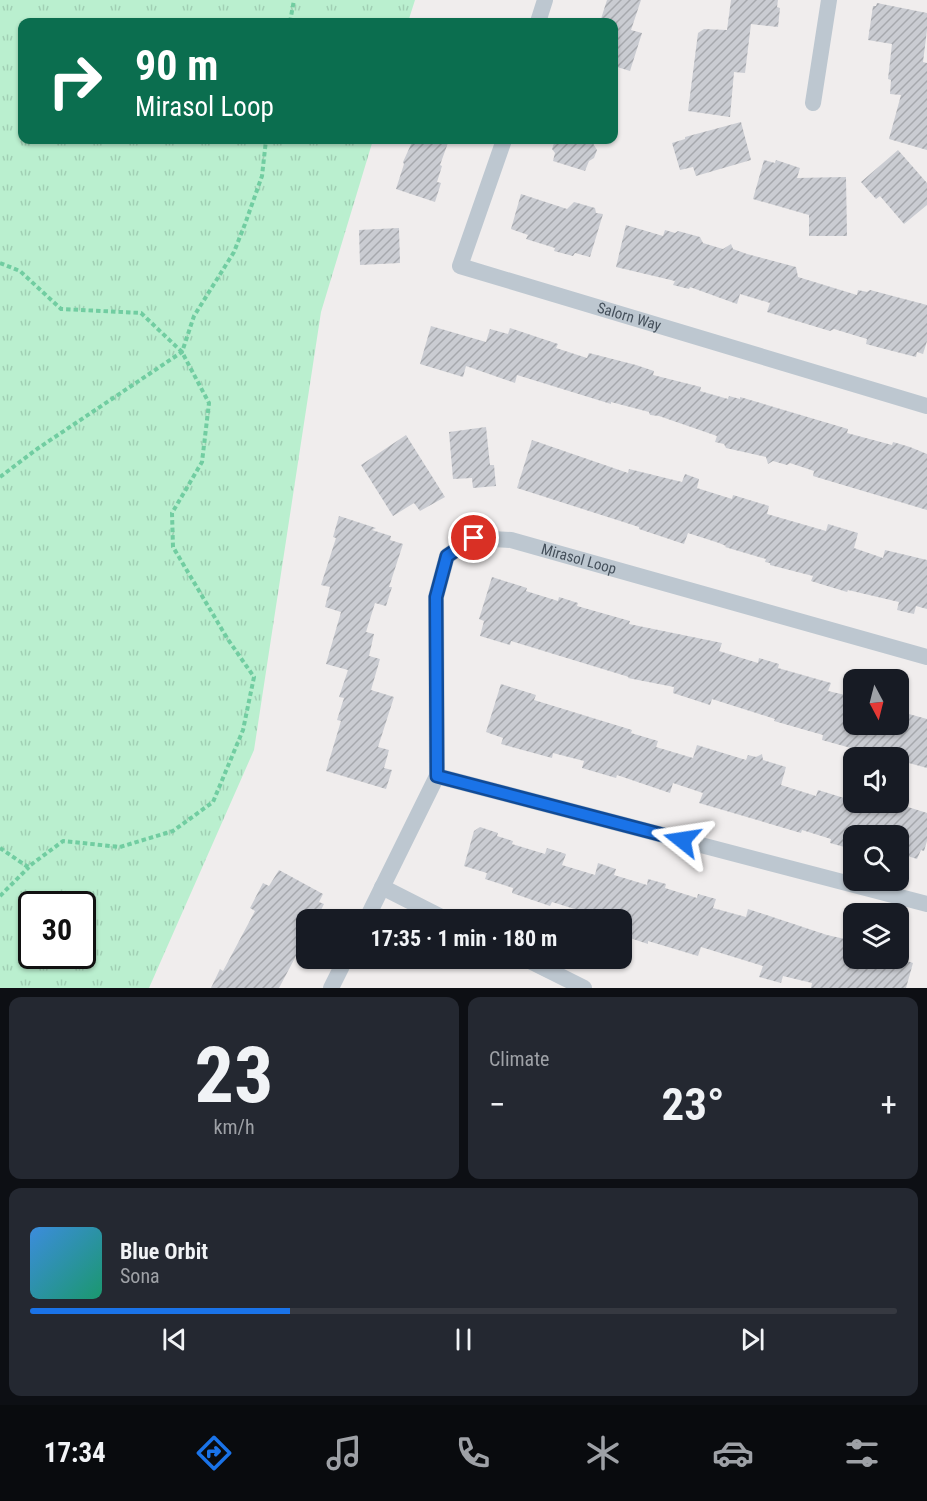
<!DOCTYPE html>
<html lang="en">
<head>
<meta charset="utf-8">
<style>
  body { margin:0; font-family:"Roboto Condensed",sans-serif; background:#242831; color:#f1f3f6; height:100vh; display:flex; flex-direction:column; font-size:22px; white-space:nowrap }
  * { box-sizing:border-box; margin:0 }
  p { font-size:20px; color:#9ea1a6 }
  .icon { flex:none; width:33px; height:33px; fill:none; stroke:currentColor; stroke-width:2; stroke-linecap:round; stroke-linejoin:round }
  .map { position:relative; height:988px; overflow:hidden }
  .drawer { display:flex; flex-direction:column; gap:9px; padding:9px; background:#0d0f14; flex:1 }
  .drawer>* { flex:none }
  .banner { position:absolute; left:18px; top:18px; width:600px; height:126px; border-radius:12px; box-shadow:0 2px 4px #0004; background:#0b6e4f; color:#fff; overflow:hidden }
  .needle { width:39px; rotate:173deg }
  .fabs { position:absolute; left:843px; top:669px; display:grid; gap:12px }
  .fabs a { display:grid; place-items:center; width:66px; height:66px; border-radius:12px; background:#171b24; box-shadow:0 2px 4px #0004; font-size:30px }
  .speed { position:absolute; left:18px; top:891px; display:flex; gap:12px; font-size:30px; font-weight:700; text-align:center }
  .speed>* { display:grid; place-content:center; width:78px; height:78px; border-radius:50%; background:#171b24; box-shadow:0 2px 4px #0004; line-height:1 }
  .speed .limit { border:3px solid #111; border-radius:9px; background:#fff; color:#111 }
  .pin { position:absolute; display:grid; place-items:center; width:51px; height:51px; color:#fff; margin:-26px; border:3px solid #fff; border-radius:50%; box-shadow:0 2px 6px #0007 }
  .me { position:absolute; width:66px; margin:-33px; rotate:285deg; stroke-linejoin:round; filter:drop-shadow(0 0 4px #0008) }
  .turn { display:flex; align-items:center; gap:21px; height:126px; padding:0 18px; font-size:27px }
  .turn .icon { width:78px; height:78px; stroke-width:2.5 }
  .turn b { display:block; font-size:42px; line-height:51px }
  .big { font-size:45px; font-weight:700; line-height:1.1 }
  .drawer .tile { flex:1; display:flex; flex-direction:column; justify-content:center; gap:9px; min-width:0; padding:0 21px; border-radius:12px; background:#242831 }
  .drawer .dial { align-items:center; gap:0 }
  .dial b { font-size:78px; line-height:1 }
  .song { display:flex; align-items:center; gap:18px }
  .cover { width:72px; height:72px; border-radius:9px; background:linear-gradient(135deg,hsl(210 70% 55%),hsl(160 70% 35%)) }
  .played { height:6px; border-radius:3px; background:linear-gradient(90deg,#1a73e8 30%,#363941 30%) }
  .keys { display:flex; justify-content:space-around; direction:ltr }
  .heat { display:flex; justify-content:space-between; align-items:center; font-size:33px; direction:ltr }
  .drawer .tiles { flex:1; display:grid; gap:9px; grid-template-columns:1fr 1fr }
  .tile:last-child { grid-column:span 2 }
  .trip { position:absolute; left:296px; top:909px; width:336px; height:60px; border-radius:12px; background:#171b24; box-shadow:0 2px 4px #0004; font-weight:700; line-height:60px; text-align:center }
  .tab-bar { display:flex; height:96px; justify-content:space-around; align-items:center; background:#090b0e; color:#9ea1a6 }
  .tab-bar .icon { width:42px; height:42px }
  .tab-bar .on { color:#1a73e8 }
  .tab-bar b { font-size:27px; color:#f1f3f6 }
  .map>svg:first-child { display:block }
</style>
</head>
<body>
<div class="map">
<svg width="927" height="988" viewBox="0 0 927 988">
  <defs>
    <pattern id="grass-tufts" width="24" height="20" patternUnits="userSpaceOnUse" patternTransform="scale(1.5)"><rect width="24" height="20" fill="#baefcf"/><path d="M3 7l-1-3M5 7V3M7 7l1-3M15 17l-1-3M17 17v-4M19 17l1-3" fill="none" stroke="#a1cfb4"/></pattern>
    <pattern id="building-hatch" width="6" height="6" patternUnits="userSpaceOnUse" patternTransform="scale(1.5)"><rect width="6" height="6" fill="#caccd2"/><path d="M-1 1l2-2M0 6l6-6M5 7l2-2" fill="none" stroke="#a6a8ad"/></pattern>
  </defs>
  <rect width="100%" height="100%" fill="#f0eded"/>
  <path fill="url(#grass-tufts)" fill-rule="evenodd" d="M 0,0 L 415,0 L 408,22 L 22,22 L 22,140 L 373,140 L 321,312 L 254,750 L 149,988 L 0,988 ZM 32,904 L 82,904 L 82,956 L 32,956 Z"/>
  <g fill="url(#building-hatch)">
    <path d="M 607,0 L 641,0 L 631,30 L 642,33 L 630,71 L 614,66 L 614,22 L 600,22 Z"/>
    <path d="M 731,0 L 778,0 L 777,7 L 780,8 L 778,27 L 751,24 L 745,73 L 734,72 L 730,117 L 688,111 L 698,33 L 704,29 L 727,30 Z"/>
    <path d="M 877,3 L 927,13 L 927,30 L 923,62 L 927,63 L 927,150 L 889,139 L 901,95 L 890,94 L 891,80 L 888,79 L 892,44 L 868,40 L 873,6 L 876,6 Z"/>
    <path d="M 741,122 L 751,160 L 696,176 L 693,167 L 680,170 L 672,143 L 685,139 L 685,137 Z"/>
    <path d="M 413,140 L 449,140 L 440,165 L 442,166 L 437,182 L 441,183 L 435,202 L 396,189 L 404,164 L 403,162 Z"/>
    <path d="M 555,140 L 591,140 L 597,150 L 594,158 L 589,161 L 585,171 L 553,161 L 555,153 L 552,149 Z"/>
    <path d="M 898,150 L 927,183 L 927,205 L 904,224 L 880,196 L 876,199 L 861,182 Z"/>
    <path d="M 764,160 L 775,163 L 776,160 L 800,168 L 797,178 L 846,177 L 847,236 L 809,236 L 809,215 L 753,199 Z"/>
    <path d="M 521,194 L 567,209 L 574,202 L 595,208 L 596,213 L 603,214 L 590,257 L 575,253 L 573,256 L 554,251 L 555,248 L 526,239 L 528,235 L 511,229 Z"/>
    <path d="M 626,225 L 663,236 L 665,230 L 675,233 L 678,231 L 700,237 L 703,243 L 723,249 L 731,244 L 733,249 L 747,254 L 796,267 L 798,277 L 857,295 L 858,290 L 867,292 L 870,290 L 927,305 L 927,341 L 923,354 L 917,352 L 916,357 L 881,348 L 866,344 L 867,339 L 834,329 L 830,331 L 767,312 L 770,303 L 740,294 L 737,304 L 690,287 L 689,289 L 673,285 L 675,281 L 616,267 Z"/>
    <path d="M 399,228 L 400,263 L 360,265 L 359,230 Z"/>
    <path d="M 431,326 L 486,342 L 490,329 L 508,334 L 510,328 L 558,344 L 556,348 L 587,358 L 589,353 L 636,365 L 654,371 L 653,375 L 701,387 L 700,391 L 728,399 L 729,396 L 740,399 L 740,397 L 848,429 L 847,433 L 892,445 L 893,442 L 910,447 L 927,454 L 927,510 L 813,476 L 814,471 L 790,463 L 787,465 L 773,461 L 768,464 L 766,457 L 726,448 L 724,444 L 715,442 L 717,436 L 659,416 L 650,415 L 649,412 L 611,402 L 611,404 L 517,375 L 515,383 L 466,366 L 463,377 L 420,364 Z"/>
    <path d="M 486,427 L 490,465 L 494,465 L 496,486 L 473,488 L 472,478 L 453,479 L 449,432 Z"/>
    <path d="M 406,435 L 445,497 L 420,511 L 414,503 L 393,516 L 361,465 Z"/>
    <path d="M 532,440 L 628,473 L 629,469 L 682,482 L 685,474 L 699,479 L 697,488 L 732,499 L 733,495 L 769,506 L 767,514 L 826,531 L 828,524 L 858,533 L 854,548 L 883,558 L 885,550 L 927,560 L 927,609 L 916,606 L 914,614 L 897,610 L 899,602 L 848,590 L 847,592 L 811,581 L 813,576 L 770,565 L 770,563 L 765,562 L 766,559 L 725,547 L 726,546 L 719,543 L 688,533 L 684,544 L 639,529 L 639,527 L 517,488 Z"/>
    <path d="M 339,516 L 376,528 L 372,530 L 391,536 L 390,540 L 403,544 L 389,587 L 392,587 L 386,606 L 375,603 L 366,632 L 374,634 L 369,656 L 380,659 L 371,690 L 394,697 L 378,747 L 389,750 L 384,768 L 392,770 L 386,789 L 326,771 L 341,721 L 337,720 L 344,698 L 339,697 L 348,670 L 326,664 L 341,612 L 325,607 L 330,587 L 321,585 L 336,538 L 333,537 Z"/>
    <path d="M 492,577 L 527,588 L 526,591 L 558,601 L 559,597 L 578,603 L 577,606 L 630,621 L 629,624 L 722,643 L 719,651 L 758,663 L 759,658 L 779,664 L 778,668 L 831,683 L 828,691 L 854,697 L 854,724 L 898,724 L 898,711 L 927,719 L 927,768 L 898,760 L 898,758 L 887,758 L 822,740 L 823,735 L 774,721 L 775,719 L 712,699 L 710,705 L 673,693 L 674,687 L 628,678 L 629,677 L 511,641 L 510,645 L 480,636 L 484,621 L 479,619 Z"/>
    <path d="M 501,684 L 536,695 L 534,700 L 632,730 L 631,733 L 658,741 L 656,747 L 693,758 L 697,745 L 746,760 L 748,755 L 756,757 L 762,754 L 763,760 L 786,767 L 781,785 L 816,796 L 818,790 L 854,801 L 854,802 L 892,802 L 927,813 L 927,841 L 924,851 L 921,850 L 917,859 L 898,853 L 898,836 L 854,836 L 854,843 L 850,842 L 848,848 L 830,843 L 831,839 L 802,830 L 801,833 L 699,803 L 703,793 L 673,783 L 670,793 L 617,775 L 616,778 L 582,768 L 584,761 L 553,753 L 552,758 L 501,744 L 503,738 L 486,732 Z"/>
    <path d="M 480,827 L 498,833 L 497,836 L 513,841 L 512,844 L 545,854 L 547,848 L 566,854 L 562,865 L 595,875 L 598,863 L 616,869 L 614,875 L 647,885 L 648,879 L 666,884 L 665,888 L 697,898 L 698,894 L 716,899 L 713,908 L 746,917 L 748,909 L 827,935 L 854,941 L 854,958 L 898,958 L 913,963 L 906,988 L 811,988 L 812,983 L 783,976 L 781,983 L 759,977 L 763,966 L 701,947 L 698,956 L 648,941 L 648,944 L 627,937 L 629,930 L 625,929 L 626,924 L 621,923 L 621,920 L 610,920 L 552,902 L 550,906 L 512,893 L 513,888 L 485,879 L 487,873 L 464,866 L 474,831 Z"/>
    <path d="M 279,870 L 323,894 L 319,902 L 324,904 L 316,920 L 306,920 L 306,937 L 279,988 L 211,988 L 220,969 L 223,971 L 255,911 L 250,908 L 263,883 L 269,886 Z"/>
  </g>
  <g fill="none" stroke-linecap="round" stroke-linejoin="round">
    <g stroke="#71cda1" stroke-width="4" stroke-dasharray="4.5 3" stroke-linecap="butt">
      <path d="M 290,22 L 294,0"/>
      <path d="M 0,263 L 20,271 L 61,309 L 141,313 L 182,352 L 209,403 L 202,462 L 172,513 L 173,547 L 227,638 L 254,677 L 243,730 L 213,802 L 173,831 L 120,847 L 63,841 L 28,867 L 0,848"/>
      <path d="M 0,477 L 37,449 L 182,352 L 194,316 L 234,252 L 245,224 L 262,176 L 266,140"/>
      <path d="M 0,896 L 29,867"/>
    </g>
    <g stroke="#bdc7d0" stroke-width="16">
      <path d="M 538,22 L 545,0"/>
      <path d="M 813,103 L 829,0"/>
      <path id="s1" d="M 504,140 L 460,266 L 927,406"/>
      <path d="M 437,776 L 927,904"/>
      <path d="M 382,887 L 447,920"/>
      <path id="s2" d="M 366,920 L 437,776 L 436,597 L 447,556 L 474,538 L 511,540 L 927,657"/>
      <path d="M 524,958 L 584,988"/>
      <path d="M 331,988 L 346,958"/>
    </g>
  </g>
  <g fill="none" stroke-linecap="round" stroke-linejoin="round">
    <g stroke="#114b97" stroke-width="15">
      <path id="route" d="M 474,538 L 447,556 L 436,597 L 437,776 L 682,840"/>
    </g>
    <use href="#route" stroke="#1a73e8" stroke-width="10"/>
  </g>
  <g text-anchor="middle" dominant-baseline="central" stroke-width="4.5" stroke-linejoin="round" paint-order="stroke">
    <g font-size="15" fill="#45505b" stroke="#fff">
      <text stroke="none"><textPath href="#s1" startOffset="310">Salorn Way</textPath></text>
      <text stroke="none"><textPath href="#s2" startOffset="522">Mirasol Loop</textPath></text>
    </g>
  </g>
</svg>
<div class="fabs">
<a><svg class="needle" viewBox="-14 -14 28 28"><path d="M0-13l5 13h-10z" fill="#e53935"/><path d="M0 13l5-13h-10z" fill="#9ea1a6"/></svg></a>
<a><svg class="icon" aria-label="sound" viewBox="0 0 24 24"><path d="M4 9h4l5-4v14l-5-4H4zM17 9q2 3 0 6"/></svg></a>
<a><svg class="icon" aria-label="search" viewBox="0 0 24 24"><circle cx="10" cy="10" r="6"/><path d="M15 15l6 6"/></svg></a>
<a><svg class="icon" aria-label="layers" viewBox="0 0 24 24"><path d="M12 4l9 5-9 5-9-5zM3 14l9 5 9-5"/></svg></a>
</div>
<div class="speed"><div class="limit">30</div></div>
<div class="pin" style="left:474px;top:538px;background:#d93025"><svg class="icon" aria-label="arrive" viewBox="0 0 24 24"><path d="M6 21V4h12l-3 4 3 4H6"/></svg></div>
<svg class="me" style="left:682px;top:840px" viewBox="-20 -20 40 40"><path d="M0-17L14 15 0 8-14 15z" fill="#1a73e8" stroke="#fff" stroke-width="4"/></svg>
<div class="trip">17:35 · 1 min · 180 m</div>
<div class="banner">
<div class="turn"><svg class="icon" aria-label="right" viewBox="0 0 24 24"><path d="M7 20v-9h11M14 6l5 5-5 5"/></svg><div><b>90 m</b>Mirasol Loop</div></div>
</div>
</div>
<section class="drawer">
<div class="tiles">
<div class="tile dial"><b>23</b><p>km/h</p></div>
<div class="tile"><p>Climate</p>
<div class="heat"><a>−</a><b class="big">23°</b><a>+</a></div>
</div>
<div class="tile">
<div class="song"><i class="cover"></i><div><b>Blue Orbit</b><p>Sona</p></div></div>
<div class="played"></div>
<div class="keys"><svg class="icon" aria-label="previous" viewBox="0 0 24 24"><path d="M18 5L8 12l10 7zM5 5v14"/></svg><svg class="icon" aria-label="pause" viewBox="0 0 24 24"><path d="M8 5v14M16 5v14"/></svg><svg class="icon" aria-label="next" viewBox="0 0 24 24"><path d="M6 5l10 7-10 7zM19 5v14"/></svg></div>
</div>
</div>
</section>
<nav class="tab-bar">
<b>17:34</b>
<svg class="icon on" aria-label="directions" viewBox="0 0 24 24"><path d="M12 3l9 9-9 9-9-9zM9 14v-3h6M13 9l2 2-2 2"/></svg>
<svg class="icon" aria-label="music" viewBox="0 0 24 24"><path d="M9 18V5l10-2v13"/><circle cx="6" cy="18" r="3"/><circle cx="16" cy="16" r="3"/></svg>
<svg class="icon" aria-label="phone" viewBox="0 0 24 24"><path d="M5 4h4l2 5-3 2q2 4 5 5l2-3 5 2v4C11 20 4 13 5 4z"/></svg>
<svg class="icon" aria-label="climate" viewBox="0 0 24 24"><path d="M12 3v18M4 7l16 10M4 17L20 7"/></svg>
<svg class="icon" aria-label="car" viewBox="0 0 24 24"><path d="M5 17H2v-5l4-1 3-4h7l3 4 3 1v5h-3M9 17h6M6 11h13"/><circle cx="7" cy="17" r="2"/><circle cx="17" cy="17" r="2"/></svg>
<svg class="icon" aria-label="filters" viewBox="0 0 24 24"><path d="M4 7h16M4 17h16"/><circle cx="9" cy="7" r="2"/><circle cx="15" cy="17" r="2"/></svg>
</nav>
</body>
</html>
